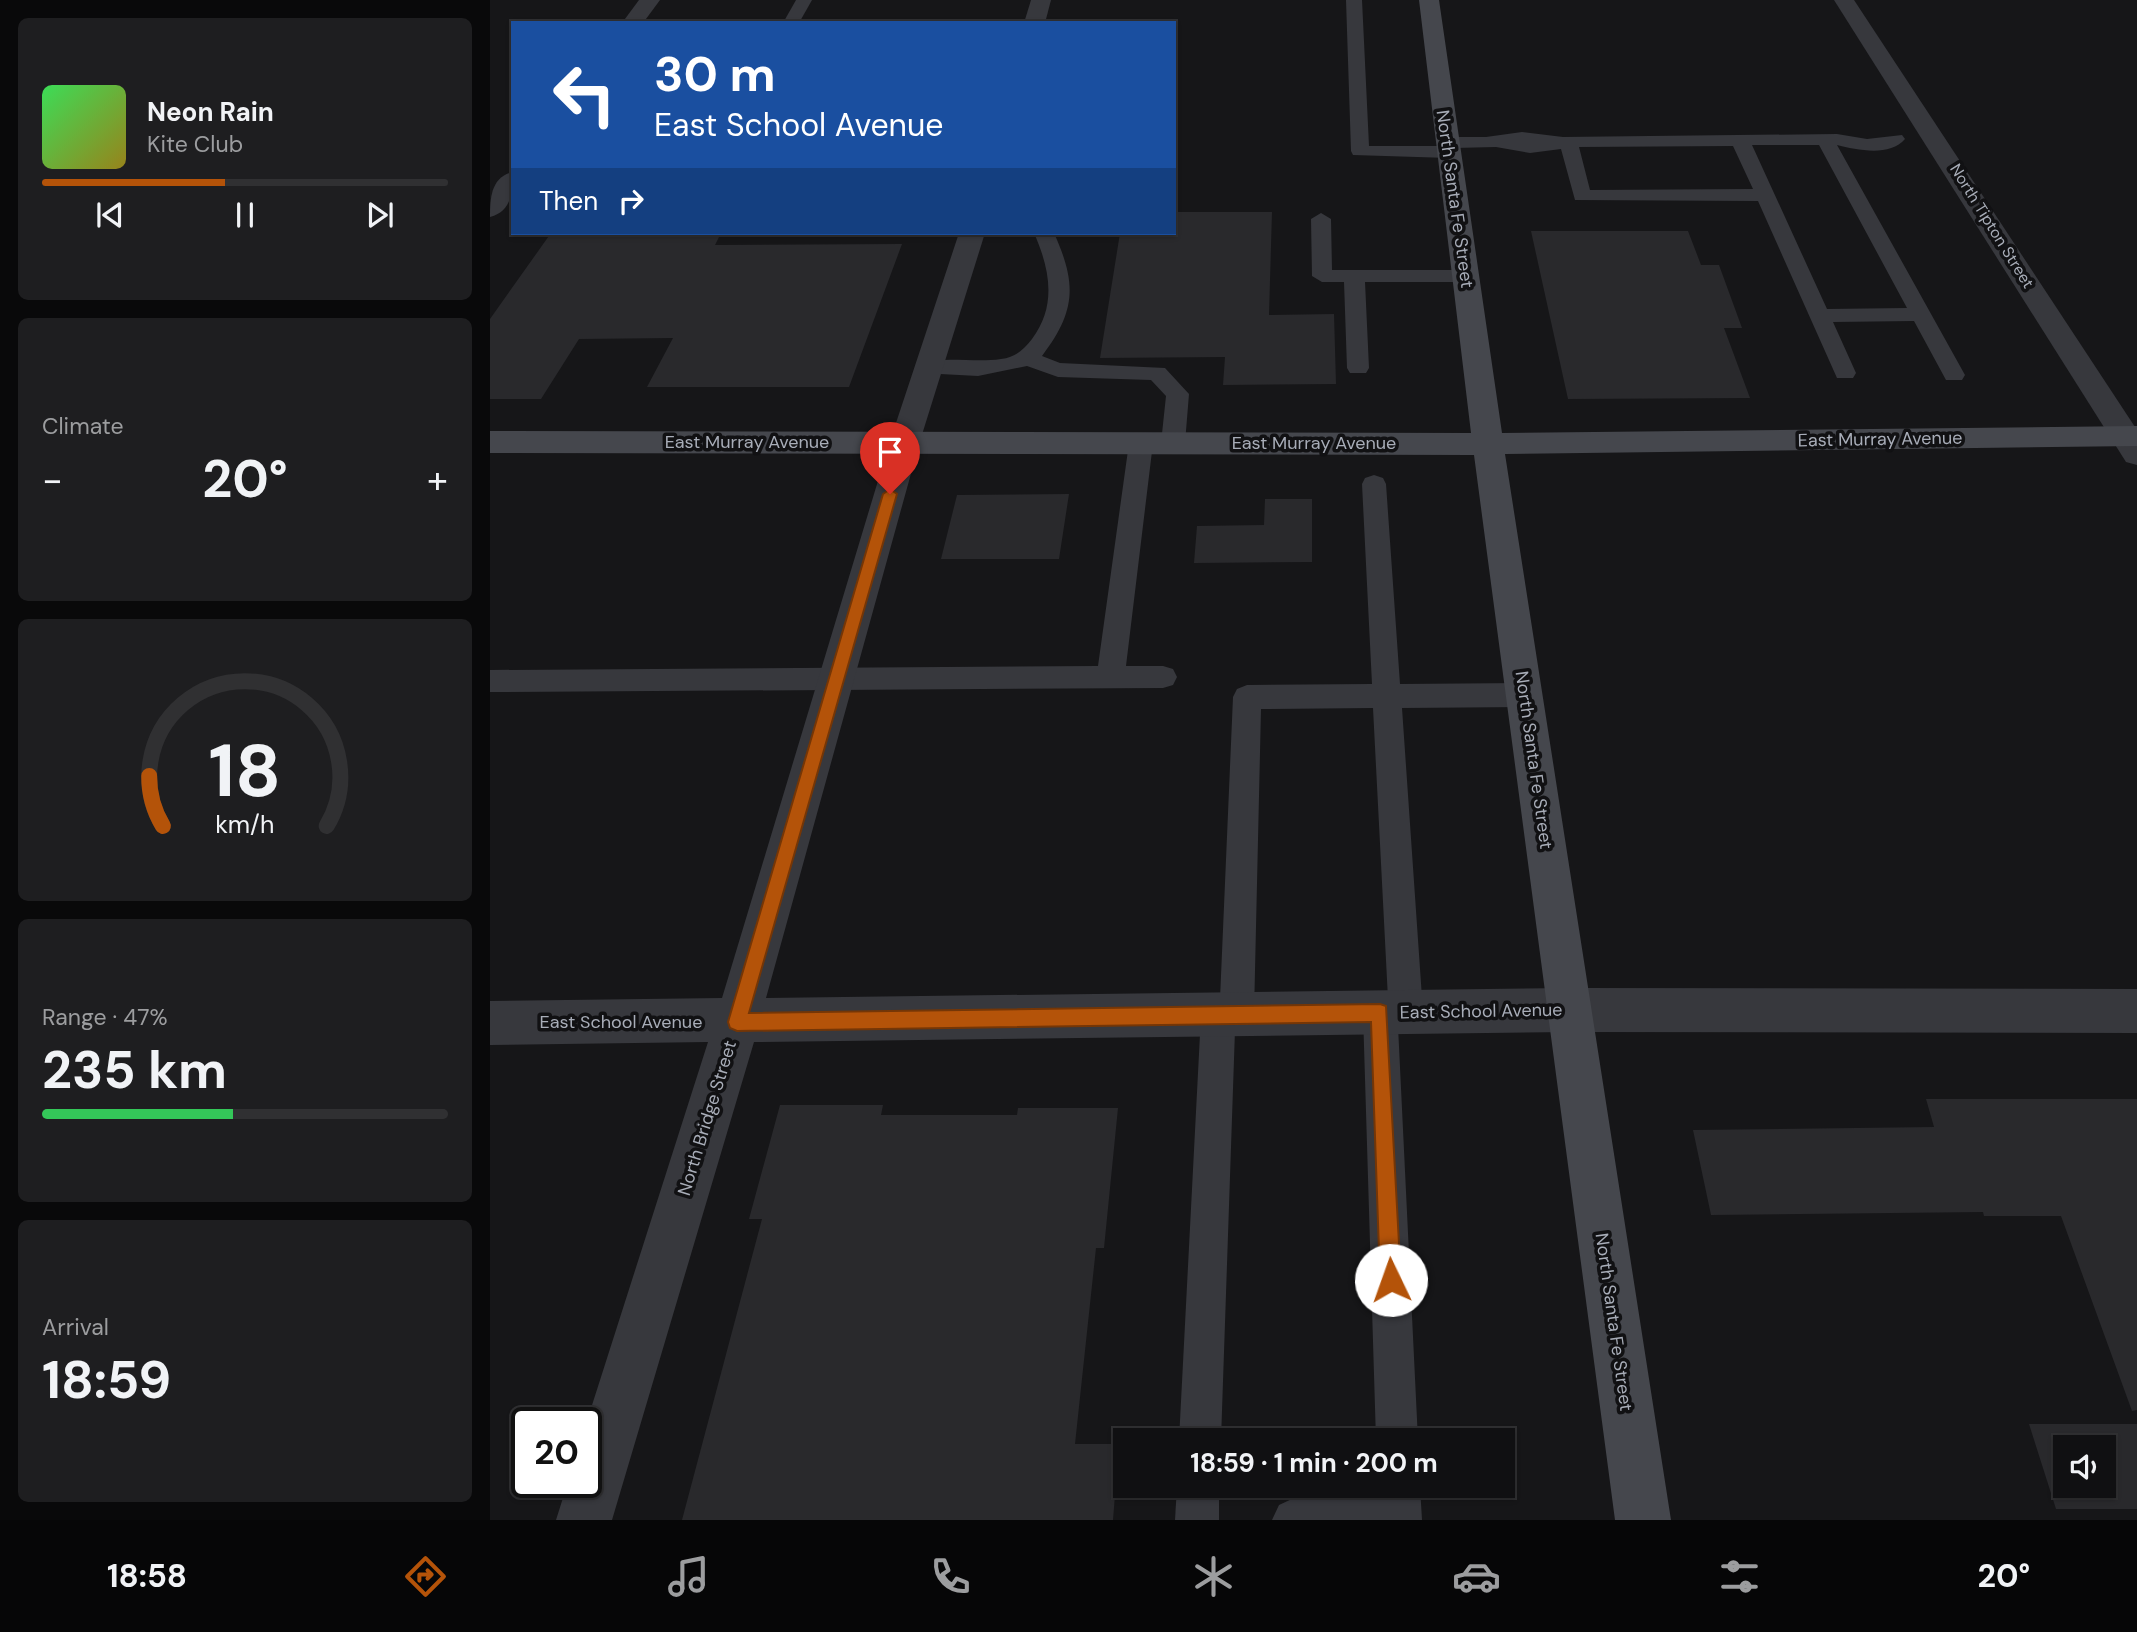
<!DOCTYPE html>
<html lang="en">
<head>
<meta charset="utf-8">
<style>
  body { margin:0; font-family:"DM Sans",sans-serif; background:#1e1e20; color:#f1f3f6; height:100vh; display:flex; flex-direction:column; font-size:26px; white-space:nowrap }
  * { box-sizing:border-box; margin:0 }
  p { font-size:23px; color:#9c9d9f }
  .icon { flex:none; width:38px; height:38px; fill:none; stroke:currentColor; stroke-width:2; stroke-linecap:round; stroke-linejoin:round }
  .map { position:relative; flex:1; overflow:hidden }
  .sheet { display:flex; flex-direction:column; gap:18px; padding:18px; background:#09090a; width:490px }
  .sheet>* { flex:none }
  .hud { position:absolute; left:21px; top:21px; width:665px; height:214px; border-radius:0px; box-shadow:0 2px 5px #0004,0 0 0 2px #303032; background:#1a4fa0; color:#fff; overflow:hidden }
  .tools { position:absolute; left:1563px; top:1435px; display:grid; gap:14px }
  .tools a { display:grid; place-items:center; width:63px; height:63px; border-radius:0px; background:#101012; box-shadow:0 2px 5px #0004,0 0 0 2px #303032; font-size:35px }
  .speed { position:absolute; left:21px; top:1407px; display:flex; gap:14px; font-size:35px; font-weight:700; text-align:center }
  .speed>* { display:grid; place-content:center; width:91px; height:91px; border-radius:50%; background:#101012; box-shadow:0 2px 5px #0004,0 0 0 2px #303032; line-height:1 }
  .speed .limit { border:4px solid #111; border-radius:10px; background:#fff; color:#111 }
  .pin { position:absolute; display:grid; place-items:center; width:60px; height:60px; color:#fff; margin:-72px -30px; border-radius:50% 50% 50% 0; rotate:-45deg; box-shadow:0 0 7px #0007 }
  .pin .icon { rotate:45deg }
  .me { position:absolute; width:77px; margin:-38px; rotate:357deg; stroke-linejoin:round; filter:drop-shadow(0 0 5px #0008) }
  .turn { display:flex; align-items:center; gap:24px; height:147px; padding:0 28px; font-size:32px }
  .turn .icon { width:91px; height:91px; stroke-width:2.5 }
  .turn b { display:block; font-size:49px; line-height:60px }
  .then { display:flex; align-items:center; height:66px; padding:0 28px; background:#0003; gap:14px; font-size:26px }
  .big { font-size:52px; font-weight:700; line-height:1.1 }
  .sheet .card { flex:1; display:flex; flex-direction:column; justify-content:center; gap:10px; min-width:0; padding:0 24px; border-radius:10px; background:#1e1e20 }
  .sheet .dial { align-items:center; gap:0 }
  .dial svg { height:182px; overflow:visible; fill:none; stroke:#303032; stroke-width:7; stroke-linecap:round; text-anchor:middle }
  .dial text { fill:#f1f3f6; stroke:none }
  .song { display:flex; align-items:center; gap:21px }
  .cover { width:84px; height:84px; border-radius:10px; background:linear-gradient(135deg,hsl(130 70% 55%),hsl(50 70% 35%)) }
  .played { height:7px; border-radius:4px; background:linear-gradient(90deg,#b45309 45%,#303032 45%) }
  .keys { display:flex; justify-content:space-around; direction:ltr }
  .heat { display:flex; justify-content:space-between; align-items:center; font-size:38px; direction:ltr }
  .charge { height:10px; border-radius:5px; background:linear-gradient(90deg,#34c759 47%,#303032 0) }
  .trip { position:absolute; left:623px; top:1428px; width:402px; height:70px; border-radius:0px; background:#101012; box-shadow:0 2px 5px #0004,0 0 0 2px #303032; font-weight:700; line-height:70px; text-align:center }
  .dock { display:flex; height:112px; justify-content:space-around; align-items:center; background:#060607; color:#9c9d9f }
  .dock .icon { width:49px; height:49px }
  .dock .selected { color:#b45309 }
  .dock b { font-size:32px; color:#f1f3f6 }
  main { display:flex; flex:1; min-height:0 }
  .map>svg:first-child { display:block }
</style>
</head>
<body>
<main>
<section class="sheet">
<div class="card">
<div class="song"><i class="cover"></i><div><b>Neon Rain</b><p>Kite Club</p></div></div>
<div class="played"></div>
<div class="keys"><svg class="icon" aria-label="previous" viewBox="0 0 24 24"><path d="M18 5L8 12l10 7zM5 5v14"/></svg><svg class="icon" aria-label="pause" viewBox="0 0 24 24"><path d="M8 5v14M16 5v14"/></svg><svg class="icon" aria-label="next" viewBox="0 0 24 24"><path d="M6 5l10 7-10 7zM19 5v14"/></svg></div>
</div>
<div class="card"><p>Climate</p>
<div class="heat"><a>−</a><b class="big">20°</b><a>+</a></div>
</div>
<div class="card dial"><svg viewBox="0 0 100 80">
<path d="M14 69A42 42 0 1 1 86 69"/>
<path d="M14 69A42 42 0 0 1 8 47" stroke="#b45309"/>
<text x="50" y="56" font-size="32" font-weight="700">18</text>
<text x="50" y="72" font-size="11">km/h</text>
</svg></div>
<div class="card"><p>Range · 47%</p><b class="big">235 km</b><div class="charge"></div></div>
<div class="card"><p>Arrival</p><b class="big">18:59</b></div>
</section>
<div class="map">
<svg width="1647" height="1520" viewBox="0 0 1647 1520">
  <rect width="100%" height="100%" fill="#161618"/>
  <g fill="#29292c" fill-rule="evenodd">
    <path d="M 684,212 L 782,212 L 779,315 L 844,314 L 846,384 L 733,385 L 735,357 L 610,358 L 630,233 L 684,233 Z"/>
    <path d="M 1041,231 L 1198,231 L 1211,265 L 1229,265 L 1252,328 L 1234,328 L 1260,398 L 1078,399 Z"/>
    <path d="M 61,233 L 231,233 L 225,245 L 412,244 L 359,387 L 157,387 L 183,338 L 89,339 L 51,399 L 0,399 L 0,319 Z"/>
    <path d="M 579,494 L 569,559 L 451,559 L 467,495 Z"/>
    <path d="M 775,499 L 822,499 L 822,562 L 704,563 L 707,526 L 774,525 Z"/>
    <path d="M 1436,1099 L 1647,1099 L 1647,1410 L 1642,1411 L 1571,1216 L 1494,1216 L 1493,1212 L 1221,1215 L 1203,1130 L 1444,1127 Z"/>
    <path d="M 290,1105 L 393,1105 L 391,1115 L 527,1115 L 528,1108 L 628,1108 L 614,1248 L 606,1248 L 585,1444 L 629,1444 L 623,1520 L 192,1520 L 272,1219 L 259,1219 Z"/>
    <path d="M 1539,1424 L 1647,1424 L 1647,1509 L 1566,1509 ZM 1575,1447 L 1614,1447 L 1614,1486 L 1575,1486 Z"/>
  </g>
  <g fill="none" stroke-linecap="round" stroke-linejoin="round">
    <g fill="#37383d" fill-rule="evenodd">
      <path d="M 306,0 L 322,0 L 309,23 L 293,23 Z"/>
      <path d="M 856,0 L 872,0 L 879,146 L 954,146 L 949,142 L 958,137 L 996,137 L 1032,132 L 1073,137 L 1347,134 L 1377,139 L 1412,135 L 1415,139 C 1400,157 1367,150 1347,145 L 1475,375 L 1472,380 L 1456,380 L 1424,321 L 1343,322 L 1366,373 L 1363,378 L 1347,378 L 1268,201 L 1085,200 L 1071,149 L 1040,153 L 1006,147 L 964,148 L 968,152 L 959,158 L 863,155 L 861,151 ZM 1262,145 L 1329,145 L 1417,308 L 1337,309 ZM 1243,146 L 1263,189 L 1100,190 L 1089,147 Z"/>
      <path d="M 831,213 L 841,219 L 842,270 L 975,270 L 985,276 L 975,282 L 875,282 L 879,368 L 876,373 L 860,373 L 857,368 L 854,282 L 832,282 L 822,276 L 821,219 Z"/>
      <path d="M 544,233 L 564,233 C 587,284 586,311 552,356 L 570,363 L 675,368 L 699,394 L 695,443 L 691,449 L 675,449 L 671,443 L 676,396 L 661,380 L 568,377 L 537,366 L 488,376 L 431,373 L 428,368 L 431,363 C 456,356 485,363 511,359 C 526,357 533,350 542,339 C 567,306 560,269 544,233 Z"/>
      <path d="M 651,435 L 659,437 L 663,443 L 636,666 L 673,666 L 683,669 L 687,677 L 683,685 L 673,688 L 0,692 L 0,670 L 608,666 L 639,443 L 643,437 Z"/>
      <path d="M 884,475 L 893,478 L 896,484 L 910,684 L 1035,683 L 1045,687 L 1049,695 L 1045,703 L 1035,707 L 912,708 L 933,1012 L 928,1024 L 916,1029 L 908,1026 L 928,1440 L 886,1440 L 873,1013 L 878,1001 L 890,996 L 898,999 L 883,708 L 771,709 L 764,1014 L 759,1026 L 745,1030 L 731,1440 L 689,1440 L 711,1015 L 716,1003 L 730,999 L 743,697 L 747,689 L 757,685 L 882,684 L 872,484 L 875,478 Z"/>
      <path d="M 687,1486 L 729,1486 L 729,1520 L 685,1520 Z"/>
      <path d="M 888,1486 L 930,1486 L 932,1520 L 782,1520 L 789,1505 L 804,1498 L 888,1497 Z"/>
    </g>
    <g fill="#37383d" fill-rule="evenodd">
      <path d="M 149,0 L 170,0 L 153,23 L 132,23 Z"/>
      <path d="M 541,0 L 561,0 L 555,23 L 534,23 Z"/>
      <path d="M 1344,0 L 1364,0 L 1647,430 L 1647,465 L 1636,462 Z"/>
      <path d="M 23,172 C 23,191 22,211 0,217 C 0,198 1,177 23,172 Z"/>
      <path d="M 469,233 L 495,233 L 430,441 L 276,998 L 1080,988 L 1647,989 L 1647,1033 L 1080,1032 L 264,1042 L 122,1520 L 66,1520 L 78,1482 L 96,1482 L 96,1424 L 218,1042 L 0,1045 L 0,1001 L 232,998 L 400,441 Z"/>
    </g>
    <path fill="#45474d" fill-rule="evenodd" d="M 929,0 L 949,0 L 1012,433 L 1647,426 L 1647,446 L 1015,454 L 1181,1520 L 1125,1520 L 984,455 L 0,453 L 0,431 L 981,433 Z"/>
  </g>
  <path fill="#b45309" stroke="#753606" stroke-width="2" d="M 400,489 L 407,494 L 259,1013 L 890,1004 L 896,1006 L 911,1280 L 908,1287 L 901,1290 L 893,1287 L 890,1280 L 881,1022 L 247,1031 L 240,1028 L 238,1022 L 393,494 Z"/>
  <g text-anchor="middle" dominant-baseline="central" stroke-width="7" stroke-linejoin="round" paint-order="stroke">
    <g font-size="16" fill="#a8adb8" stroke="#111113">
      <text transform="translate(1502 226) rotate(58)">North Tipton Street</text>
    </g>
    <g font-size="18" fill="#a8adb8" stroke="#111113">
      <text transform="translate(965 199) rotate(82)">North Santa Fe Street</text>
      <text transform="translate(1390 439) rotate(-1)">East Murray Avenue</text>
      <text x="257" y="442">East Murray Avenue</text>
      <text x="824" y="443">East Murray Avenue</text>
      <text transform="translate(1044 760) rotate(82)">North Santa Fe Street</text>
      <text transform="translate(991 1011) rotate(-1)">East School Avenue</text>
      <text x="131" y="1022">East School Avenue</text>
      <text transform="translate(217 1118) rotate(-73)">North Bridge Street</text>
      <text transform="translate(1124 1322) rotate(82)">North Santa Fe Street</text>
    </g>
  </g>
</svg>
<div class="tools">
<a><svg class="icon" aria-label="sound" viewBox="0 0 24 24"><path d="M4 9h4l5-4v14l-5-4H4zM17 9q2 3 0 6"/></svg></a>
</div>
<div class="speed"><div class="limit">20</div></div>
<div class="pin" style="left:400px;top:494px;background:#d93025"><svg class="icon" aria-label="arrive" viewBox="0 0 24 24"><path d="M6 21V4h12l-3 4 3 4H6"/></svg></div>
<svg class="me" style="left:901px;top:1280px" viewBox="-20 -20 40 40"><circle r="19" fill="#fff"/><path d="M0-13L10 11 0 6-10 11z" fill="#b45309"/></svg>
<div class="trip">18:59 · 1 min · 200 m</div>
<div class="hud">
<div class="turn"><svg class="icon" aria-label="left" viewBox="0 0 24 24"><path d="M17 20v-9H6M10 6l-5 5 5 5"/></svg><div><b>30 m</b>East School Avenue</div></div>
<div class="then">Then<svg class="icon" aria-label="right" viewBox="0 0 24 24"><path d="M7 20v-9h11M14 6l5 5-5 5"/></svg></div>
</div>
</div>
</main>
<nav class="dock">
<b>18:58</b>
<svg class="icon selected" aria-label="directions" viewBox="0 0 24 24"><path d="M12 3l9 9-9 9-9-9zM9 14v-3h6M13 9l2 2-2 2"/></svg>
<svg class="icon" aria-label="music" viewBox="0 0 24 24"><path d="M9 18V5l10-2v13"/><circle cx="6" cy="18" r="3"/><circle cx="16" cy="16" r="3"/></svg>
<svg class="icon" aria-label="phone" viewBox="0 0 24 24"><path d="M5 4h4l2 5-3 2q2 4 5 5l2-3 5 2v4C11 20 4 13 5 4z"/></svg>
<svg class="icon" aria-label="climate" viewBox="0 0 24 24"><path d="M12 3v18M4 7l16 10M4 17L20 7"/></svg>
<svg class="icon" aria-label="car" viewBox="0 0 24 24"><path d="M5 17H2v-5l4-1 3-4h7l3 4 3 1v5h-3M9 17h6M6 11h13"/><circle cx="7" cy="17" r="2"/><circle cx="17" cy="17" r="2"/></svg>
<svg class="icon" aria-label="filters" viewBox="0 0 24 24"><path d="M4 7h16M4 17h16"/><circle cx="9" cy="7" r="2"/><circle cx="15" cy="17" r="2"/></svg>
<b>20°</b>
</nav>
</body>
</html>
